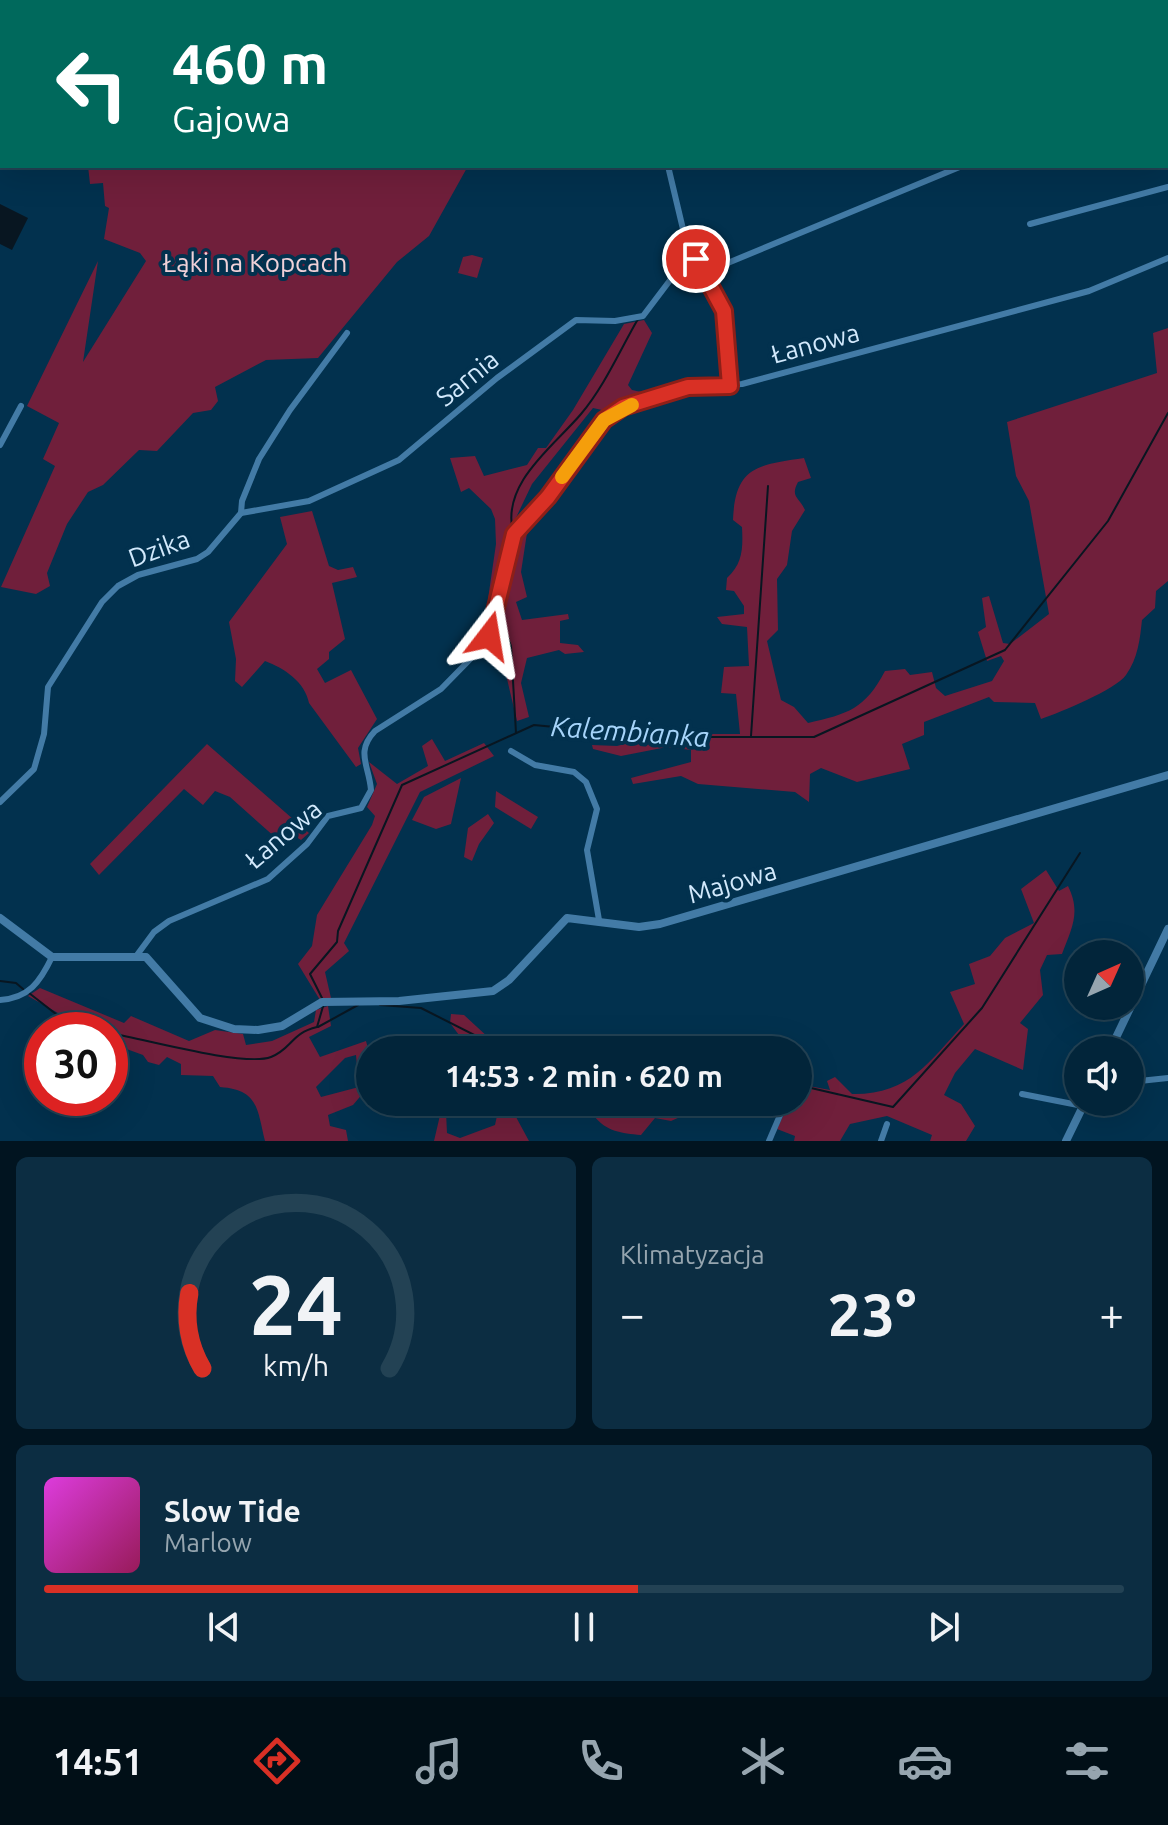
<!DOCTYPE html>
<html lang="pl">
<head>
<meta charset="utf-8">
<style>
  body { margin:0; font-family:Ubuntu,sans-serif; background:#0c2d42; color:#f1f3f6; height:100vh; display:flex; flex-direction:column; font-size:30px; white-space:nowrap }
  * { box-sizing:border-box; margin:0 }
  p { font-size:26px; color:#96a5af }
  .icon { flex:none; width:44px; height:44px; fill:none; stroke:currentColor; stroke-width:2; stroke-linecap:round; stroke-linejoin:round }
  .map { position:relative; height:1141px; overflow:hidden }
  .panel { display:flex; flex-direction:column; gap:16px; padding:16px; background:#011420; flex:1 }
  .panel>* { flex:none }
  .hud { position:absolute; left:0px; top:0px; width:1168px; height:168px; box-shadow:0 8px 32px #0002,0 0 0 2px #234254; background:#00695c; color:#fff; overflow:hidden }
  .needle { width:52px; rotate:45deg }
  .fabs { position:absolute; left:1064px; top:940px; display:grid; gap:16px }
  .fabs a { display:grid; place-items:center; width:80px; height:80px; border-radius:50%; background:#02253a; box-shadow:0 8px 32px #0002,0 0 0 2px #234254; font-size:40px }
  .speed { position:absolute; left:24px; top:1012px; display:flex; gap:16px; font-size:40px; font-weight:700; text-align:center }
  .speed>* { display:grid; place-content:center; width:104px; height:104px; border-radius:50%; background:#02253a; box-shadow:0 8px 32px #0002,0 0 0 2px #234254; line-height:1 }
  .speed .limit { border:12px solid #d22; background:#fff; color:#111 }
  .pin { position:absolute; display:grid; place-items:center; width:68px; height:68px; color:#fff; margin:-34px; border:4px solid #fff; border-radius:50%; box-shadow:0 2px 8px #0007 }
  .me { position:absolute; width:88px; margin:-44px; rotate:14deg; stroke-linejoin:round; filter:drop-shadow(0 0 6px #0008) }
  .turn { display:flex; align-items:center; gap:28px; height:168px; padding:0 40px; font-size:36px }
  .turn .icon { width:104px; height:104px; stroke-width:2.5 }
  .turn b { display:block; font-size:56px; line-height:68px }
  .big { font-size:60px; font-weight:700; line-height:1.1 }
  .panel .tile { flex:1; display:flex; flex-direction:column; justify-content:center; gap:12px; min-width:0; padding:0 28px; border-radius:12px; background:#0c2d42 }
  .panel .dial { align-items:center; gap:0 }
  .dial svg { height:208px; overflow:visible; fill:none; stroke:#234254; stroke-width:7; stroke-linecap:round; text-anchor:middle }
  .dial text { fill:#f1f3f6; stroke:none }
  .song { display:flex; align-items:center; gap:24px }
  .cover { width:96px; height:96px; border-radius:12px; background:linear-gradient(135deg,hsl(300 70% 55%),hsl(330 70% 35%)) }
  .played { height:8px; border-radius:4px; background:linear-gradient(90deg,#d93025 55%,#234254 55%) }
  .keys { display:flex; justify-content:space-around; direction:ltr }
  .heat { display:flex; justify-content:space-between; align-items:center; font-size:44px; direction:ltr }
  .panel .tiles { flex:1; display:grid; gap:16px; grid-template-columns:1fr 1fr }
  .tile:last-child { grid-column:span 2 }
  .trip { position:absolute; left:356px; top:1036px; width:456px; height:80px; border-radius:40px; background:#02253a; box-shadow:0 8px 32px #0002,0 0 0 2px #234254; font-weight:700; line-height:80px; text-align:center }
  .tabs { display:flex; height:128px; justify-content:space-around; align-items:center; background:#010f17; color:#96a5af }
  .tabs .icon { width:56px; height:56px }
  .tabs .selected { color:#d93025 }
  .tabs b { font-size:36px; color:#f1f3f6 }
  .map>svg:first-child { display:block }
</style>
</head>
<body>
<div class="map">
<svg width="1168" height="1141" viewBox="0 0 1168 1141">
  <rect width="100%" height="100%" fill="#02314e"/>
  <g fill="#701f3b" fill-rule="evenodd">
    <path d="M 92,0 L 426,0 L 92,2 Z"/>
    <path d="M 665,0 L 926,0 L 660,2 Z"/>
    <path d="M 88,166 L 468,166 L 429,236 L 397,262 L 318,358 L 266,360 L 215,387 L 218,401 L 211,410 L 193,413 L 157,451 L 139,450 L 103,485 L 88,492 L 67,524 L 47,573 L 50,586 L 36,594 L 1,587 L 55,466 L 43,459 L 59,423 L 27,406 L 98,261 L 83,362 L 146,261 L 140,253 L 104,239 L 109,208 L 105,206 L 103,183 L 90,184 Z"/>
    <path d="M 472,255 L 483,258 L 477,278 L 458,273 L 463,257 Z"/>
    <path d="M 644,320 L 652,333 L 628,385 L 632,390 L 646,393 L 644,399 L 622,399 L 602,410 L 593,408 L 532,484 L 513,524 L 527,533 L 521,572 L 527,597 L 516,602 L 522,620 L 568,614 L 569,619 L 560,621 L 560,643 L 578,645 L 584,652 L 565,654 L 559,650 L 527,658 L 521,683 L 529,717 L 517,721 L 488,599 L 496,544 L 495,519 L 491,509 L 469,488 L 461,492 L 450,458 L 475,456 L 484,476 L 527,465 L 538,448 L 546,448 L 573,410 L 624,324 Z"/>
    <path d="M 1168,328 L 1168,581 L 1156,591 L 1155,608 L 1142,620 C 1140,639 1138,658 1126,675 C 1115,690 1061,712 1041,719 L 1035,703 L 994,702 L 989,697 L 924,722 L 924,735 L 902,744 L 910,769 L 857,782 L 821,768 L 810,774 L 809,802 L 795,792 L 698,784 L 681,776 L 633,784 L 631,778 L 691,762 L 691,750 L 667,747 L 621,756 L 593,749 L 592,745 L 617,746 L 663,734 L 740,734 L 736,694 L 721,693 L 724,667 L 749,666 L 747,627 L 722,624 L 717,617 L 744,614 L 744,606 L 734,591 L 726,590 L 727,578 C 743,563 743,548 742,527 L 733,520 C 735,466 758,465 804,458 L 811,478 L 798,482 C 790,497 799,497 805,510 L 792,531 L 787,565 L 777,579 L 778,630 L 767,641 L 781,700 L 794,707 L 808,723 C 848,714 865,709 885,671 L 905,669 L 910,675 L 932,672 L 936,688 L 945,696 L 992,681 L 1004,661 L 1001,656 L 987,661 L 978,632 L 986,627 L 982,598 L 989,596 L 1003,643 L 1010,644 L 1049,614 L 1029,501 L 1016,476 L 1007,422 L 1157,373 L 1153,333 Z"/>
    <path d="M 312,511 L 329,566 L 338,570 L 353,567 L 357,577 L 332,583 L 345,639 L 329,652 L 329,659 L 317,669 L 325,683 L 351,670 L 377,719 L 358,748 L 361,764 L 356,767 L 309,703 C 305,682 284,668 265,661 L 242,687 L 235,681 L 236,659 L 229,622 L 287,544 L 280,517 Z"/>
    <path d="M 432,739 L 445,761 L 484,743 L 494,756 L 420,792 L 344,943 L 349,951 L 325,972 L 331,998 L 320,1000 L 298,964 L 312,946 L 317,915 L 372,825 L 375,816 L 367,807 L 377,784 L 369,762 L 397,784 L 428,766 L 422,746 Z"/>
    <path d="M 207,744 L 309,833 L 301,840 L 287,831 L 276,838 L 230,797 L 215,791 L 203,805 L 184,789 L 99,875 L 90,864 Z"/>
    <path d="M 461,778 L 451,824 L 436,829 L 412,820 L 424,797 Z"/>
    <path d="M 496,791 L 538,817 L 531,829 L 495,807 Z"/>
    <path d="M 488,814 L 494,823 L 479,844 L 472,861 L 464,857 L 468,828 Z"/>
    <path d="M 1046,870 L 1059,891 L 1068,886 C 1081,912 1072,928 1062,954 L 1047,955 L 1040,970 L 1043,995 L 1020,1023 L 1028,1029 L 1023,1070 L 975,1049 L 955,1073 L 944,1095 L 961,1104 L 975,1126 L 966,1141 L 930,1141 L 932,1135 L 887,1116 L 850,1124 L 840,1141 L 794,1141 L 795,1136 L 777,1129 L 788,1106 L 781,1102 L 798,1102 L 798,1084 L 830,1090 L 827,1081 L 835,1077 L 852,1094 C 909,1095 929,1062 964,1024 L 950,992 L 975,984 L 969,964 L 990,956 L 1005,938 L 1034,923 L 1021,889 Z"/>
    <path d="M 40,988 L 124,1023 L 131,1016 L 189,1041 L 215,1030 L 243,1034 L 246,1045 L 272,1041 L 314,1022 L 316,1010 L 328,1006 L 331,1026 L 309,1037 L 320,1057 L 366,1041 L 370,1056 L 370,1092 L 364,1092 L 353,1105 L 328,1115 L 330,1126 L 346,1130 L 348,1141 L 265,1141 C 257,1109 259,1090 220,1087 L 213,1076 L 181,1075 L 181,1064 L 167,1057 L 159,1065 L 148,1062 L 143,1055 L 110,1043 L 110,1030 L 79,1030 L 65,1017 L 28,996 ZM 356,1055 L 359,1087 L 321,1097 L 316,1087 L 345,1058 Z"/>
    <path d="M 451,1014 L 464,1015 L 502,1050 L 463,1050 L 459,1035 L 450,1023 Z"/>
    <path d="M 500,1102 L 517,1102 L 516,1117 L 529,1141 L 434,1141 L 441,1111 L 446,1112 L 447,1133 L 460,1138 L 495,1125 Z"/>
    <path d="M 552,1102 L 687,1102 L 691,1104 L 689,1113 L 671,1121 L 655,1118 L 641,1135 C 621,1133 607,1132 594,1116 C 579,1121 563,1113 552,1102 Z"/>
  </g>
  <path fill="#081621" d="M 0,204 L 28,218 L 12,250 L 0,244 Z"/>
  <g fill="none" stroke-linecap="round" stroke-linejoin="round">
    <g stroke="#081621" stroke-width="2">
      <path d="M 891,2 L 893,0"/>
      <path d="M 513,532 C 501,483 554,446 581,414 C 604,387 620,350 638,319"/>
      <path d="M 516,733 L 511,646 L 502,621 L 517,535"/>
      <path d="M 751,736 L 768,486"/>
      <path d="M 0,981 L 16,983 L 23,989"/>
      <path d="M 29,993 L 70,1025 L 96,1030"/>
      <path d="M 322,998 L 310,974 L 337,942 L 338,931 L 402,785 L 534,725 L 658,737 L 814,737 L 1005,650 L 1108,521 L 1168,413"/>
      <path d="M 380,1005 L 421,1008 L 504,1050"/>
      <path d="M 318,1027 L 358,1005"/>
      <path d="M 110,1033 C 143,1039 244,1067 271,1057 C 292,1049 291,1033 317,1027 L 324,1003"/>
      <path d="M 798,1085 L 893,1107 L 982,1008 L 1080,853"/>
    </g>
    <g stroke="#437ba6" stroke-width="6">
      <path d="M 1166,55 L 1168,58"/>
      <path d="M 668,166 L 687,246 L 706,272 L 724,311 L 730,386"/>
      <path d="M 1030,224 L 1168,187"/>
      <path d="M 706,272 L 962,166"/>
      <path d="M 0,445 L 21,406"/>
      <path d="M 241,513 L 309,501 L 399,460 L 497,378 L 576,320 L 615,321 L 643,316 L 674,275 L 687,246"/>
      <path d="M 511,751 L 535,765 L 574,772 L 586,782 L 597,809 L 587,850 L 599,920"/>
      <path d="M 0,802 L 34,769 L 44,734 L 48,687 L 102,602 L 118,586 L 138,575 L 197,559 L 208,552 L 241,513 L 242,501 L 259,459 L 290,410 L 347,333"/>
      <path d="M 137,955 L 154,932 L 169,921 L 268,879 L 307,844 L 328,816 L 361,808 L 371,790 C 369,765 355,752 375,731 L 441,689 L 486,643 L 514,534 L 548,497 L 604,420 L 623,407 L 688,387 L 742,384 L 1089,291 L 1168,258"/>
      <path d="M 0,1000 C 29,998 40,982 52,957"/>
      <path d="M 1130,1082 L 1168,1078"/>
      <path d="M 1022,1094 L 1083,1106"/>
      <path d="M 769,1141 L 781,1113"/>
      <path d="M 881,1141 L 887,1124"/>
    </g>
    <g stroke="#437ba6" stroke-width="8">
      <path d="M 0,918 L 52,957 L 146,957 L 200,1018 L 234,1029 L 258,1030 L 282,1026 L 322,1002 L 399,1001 L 493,991 L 509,980 L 567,918 L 639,927 L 660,924 L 1168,775"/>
      <path d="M 1110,1050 L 1168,929"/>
      <path d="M 1066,1141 L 1085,1102"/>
    </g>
  </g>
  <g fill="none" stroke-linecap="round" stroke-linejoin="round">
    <g stroke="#8d1f18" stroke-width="20">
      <path id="route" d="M 489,636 L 514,534 L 548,497 L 604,420 L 623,407 L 688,387 L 730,386 L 724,311 L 696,259"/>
    </g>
    <use href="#route" stroke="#d93025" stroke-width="14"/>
    <path stroke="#f59e0b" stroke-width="14" d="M 562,477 L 604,420 L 632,405"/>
  </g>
  <g text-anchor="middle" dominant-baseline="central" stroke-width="8" stroke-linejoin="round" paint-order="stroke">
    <g font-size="26" fill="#f0d1d8" stroke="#02314e">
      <text x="255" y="262">Łąki na Kopcach</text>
    </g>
    <g font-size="26" fill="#d2e9fc" stroke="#02314e">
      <text transform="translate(815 343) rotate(-15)">Łanowa</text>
      <text transform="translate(467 378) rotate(-39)">Sarnia</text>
      <text transform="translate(159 548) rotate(-20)">Dzika</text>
      <text transform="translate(283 834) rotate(-40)">Łanowa</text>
      <text transform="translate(732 882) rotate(-16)">Majowa</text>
    </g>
    <g font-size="28" font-style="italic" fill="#a6d4fa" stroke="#02314e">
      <text transform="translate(630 731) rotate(4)">Kalembianka</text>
    </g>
  </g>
</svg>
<div class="fabs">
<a><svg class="needle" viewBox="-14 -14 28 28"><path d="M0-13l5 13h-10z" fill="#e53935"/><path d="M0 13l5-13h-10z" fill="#96a5af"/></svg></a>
<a><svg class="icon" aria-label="sound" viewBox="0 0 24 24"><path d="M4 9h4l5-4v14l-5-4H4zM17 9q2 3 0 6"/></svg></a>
</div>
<div class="speed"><div class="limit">30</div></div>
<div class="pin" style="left:696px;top:259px;background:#d93025"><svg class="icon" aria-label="arrive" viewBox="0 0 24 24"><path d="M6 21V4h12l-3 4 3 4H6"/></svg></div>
<svg class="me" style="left:489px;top:636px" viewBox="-20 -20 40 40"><path d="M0-17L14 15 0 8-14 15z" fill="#d93025" stroke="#fff" stroke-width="4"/></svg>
<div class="trip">14:53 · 2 min · 620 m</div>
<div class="hud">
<div class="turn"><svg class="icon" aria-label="left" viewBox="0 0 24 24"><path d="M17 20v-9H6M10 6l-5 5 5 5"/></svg><div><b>460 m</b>Gajowa</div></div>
</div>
</div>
<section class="panel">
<div class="tiles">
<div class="tile dial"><svg viewBox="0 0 100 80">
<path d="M14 69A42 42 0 1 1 86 69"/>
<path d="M14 69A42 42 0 0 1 9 40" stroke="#d93025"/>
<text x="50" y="56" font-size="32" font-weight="700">24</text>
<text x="50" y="72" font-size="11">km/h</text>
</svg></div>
<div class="tile"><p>Klimatyzacja</p>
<div class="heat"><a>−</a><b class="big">23°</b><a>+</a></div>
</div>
<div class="tile">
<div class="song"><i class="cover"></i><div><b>Slow Tide</b><p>Marlow</p></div></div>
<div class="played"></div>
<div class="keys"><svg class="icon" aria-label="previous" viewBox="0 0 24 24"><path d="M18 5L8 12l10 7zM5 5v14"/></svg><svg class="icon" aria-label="pause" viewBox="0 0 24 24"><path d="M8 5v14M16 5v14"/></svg><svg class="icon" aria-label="next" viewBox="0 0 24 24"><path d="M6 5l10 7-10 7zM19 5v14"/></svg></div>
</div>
</div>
</section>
<nav class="tabs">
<b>14:51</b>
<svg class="icon selected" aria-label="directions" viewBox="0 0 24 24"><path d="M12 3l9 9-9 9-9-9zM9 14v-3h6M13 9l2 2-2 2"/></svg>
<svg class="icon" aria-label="music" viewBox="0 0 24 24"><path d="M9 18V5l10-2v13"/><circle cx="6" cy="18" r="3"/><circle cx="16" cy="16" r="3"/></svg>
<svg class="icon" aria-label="phone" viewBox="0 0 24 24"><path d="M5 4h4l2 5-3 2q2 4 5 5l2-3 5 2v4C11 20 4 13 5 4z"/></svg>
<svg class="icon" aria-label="climate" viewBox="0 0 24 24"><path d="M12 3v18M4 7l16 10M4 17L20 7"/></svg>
<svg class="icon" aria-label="car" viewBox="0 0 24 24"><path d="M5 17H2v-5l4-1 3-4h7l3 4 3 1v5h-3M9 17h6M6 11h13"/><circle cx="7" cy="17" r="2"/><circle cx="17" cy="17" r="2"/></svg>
<svg class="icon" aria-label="filters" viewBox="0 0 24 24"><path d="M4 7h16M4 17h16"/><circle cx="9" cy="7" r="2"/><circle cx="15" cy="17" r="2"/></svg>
</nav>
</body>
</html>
